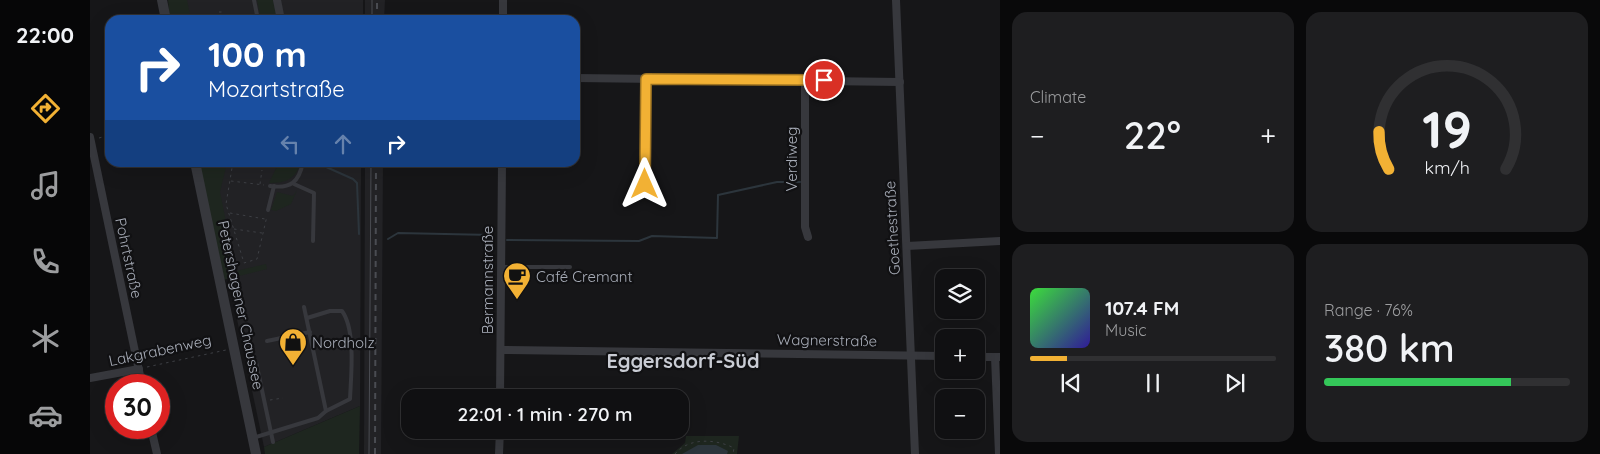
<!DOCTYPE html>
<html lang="en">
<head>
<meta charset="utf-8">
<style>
  body { margin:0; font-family:Quicksand,sans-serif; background:#1e1e20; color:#f1f3f6; height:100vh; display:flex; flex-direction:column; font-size:19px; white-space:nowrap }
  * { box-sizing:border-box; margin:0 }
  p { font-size:16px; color:#9c9d9f }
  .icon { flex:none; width:28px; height:28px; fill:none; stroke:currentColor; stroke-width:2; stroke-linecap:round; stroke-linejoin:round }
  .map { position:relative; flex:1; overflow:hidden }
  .side { display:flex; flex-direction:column; gap:12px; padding:12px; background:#09090a; width:600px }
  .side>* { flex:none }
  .banner { position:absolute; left:15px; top:15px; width:475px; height:152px; border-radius:15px; box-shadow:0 5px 20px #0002,0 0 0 1px #303032; background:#1a4fa0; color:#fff; overflow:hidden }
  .tools { position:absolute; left:845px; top:269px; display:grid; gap:10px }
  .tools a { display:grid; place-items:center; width:50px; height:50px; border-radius:10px; background:#101012; box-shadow:0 5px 20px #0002,0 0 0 1px #303032; font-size:25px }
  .speed { position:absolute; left:15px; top:374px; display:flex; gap:10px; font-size:25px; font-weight:700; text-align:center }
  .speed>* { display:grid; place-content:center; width:65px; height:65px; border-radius:50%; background:#101012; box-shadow:0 5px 20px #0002,0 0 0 1px #303032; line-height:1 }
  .speed .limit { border:8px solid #d22; background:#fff; color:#111 }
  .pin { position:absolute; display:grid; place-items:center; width:42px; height:42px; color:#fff; margin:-21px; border:2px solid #fff; border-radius:50%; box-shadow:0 1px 5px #0007 }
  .me { position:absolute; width:55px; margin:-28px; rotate:0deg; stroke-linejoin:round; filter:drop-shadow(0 0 4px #0008) }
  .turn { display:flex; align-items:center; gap:18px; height:105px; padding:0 20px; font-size:22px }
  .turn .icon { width:65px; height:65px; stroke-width:2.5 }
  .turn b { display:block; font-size:35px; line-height:42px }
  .lanes { display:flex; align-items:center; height:48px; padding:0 20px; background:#0003; justify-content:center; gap:25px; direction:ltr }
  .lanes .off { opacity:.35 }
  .big { font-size:38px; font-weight:600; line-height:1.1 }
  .side .widget { flex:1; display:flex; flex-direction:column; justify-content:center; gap:8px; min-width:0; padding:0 18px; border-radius:15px; background:#1e1e20 }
  .side .dial { align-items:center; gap:0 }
  .dial svg { height:130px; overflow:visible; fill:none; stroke:#303032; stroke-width:7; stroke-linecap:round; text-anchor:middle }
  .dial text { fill:#f1f3f6; stroke:none }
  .song { display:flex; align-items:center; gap:15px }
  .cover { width:60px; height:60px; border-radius:8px; background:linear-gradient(135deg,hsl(120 70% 55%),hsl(250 70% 35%)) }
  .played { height:5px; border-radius:2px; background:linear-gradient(90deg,#f2b134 15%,#303032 15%) }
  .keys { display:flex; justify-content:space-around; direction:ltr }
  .heat { display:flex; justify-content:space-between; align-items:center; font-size:28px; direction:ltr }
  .charge { height:8px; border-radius:4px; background:linear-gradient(90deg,#34c759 76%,#303032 0) }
  .side .tiles { flex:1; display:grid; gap:12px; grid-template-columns:repeat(2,1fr) }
  .trip { position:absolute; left:311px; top:389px; width:288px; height:50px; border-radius:15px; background:#101012; box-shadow:0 5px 20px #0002,0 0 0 1px #303032; font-weight:600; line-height:50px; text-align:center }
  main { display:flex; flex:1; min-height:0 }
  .tabs { display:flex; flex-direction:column; width:90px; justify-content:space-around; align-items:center; background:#060607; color:#9c9d9f }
  .tabs .icon { width:35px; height:35px }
  .tabs .on { color:#f2b134 }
  .tabs b { font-size:22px; color:#f1f3f6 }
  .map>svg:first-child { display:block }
</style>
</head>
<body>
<main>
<nav class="tabs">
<b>22:00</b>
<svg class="icon on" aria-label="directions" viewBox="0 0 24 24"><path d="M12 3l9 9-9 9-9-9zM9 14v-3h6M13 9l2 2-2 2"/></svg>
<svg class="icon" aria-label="music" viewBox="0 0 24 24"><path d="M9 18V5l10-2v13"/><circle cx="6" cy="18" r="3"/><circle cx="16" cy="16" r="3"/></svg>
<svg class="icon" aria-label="phone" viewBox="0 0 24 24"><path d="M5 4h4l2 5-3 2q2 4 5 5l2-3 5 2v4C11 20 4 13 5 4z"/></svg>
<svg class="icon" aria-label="climate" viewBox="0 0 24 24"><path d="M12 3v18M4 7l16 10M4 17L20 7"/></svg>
<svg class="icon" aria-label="car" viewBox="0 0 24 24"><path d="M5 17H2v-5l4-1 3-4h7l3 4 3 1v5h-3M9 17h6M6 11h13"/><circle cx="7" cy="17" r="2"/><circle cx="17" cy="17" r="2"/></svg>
</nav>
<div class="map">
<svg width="910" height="454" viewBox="0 0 910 454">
  <rect width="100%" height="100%" fill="#161618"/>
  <g fill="#222225">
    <path d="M 90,0 L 273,0 L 273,20 L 95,20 Z"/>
    <path d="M 275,0 L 295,0 L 294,20 L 275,20 Z"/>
    <path d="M 114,163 L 271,163 L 270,406 L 174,447 Z"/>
    <path d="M 275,163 L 293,163 L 291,454 L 274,454 Z"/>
  </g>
  <g fill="#1e261f">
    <path d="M 78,0 L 97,0 L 101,20 L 80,20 Z"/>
    <path d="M 167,0 L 183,0 L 187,20 L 171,20 Z"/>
    <path d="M 189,162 L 210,163 C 206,179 196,183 179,183 Z"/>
    <path d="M 108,163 L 137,163 L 130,192 L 146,271 L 176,264 L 177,269 L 133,280 Z"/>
    <path d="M 207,190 L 201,204 L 186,211 L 181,210 L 187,192 L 203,196 Z"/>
    <path d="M 270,406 L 269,454 L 175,454 L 174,447 Z"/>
    <path d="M 596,436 L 649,436 L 647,454 L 582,454 L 595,443 Z"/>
  </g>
  <path fill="#2c353c" d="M 608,445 L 626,445 L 638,451 L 637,454 L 592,454 Z"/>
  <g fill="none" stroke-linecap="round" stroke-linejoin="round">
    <g stroke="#2c353c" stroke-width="2">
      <path d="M 225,162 L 263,179 L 267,183 L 269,234"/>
      <path d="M 298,239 L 308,233 L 402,235"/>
      <path d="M 417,240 L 549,241 L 562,236 L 627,238 L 628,195 L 687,182 L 710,182"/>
    </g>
    <g stroke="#3d3f44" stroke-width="1" stroke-dasharray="2.5 4" stroke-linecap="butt">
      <path d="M 129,12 L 132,12"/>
      <path d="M 9,138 L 20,135"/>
      <path d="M 143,162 L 136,204 L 154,263 L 167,259 L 177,216"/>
      <path d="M 147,162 L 153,162"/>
      <path d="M 172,162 L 172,165"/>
      <path d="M 141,181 L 174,185"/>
      <path d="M 170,184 L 172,170"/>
      <path d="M 140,213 L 175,219"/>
      <path d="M 144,229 L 172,233"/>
      <path d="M 57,367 L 136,350"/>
      <path d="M 180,400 L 193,398"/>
      <path d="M 585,454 C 599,437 626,439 644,448 L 643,454"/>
    </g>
    <g stroke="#37383d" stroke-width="4">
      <path d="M 164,0 L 168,20"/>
      <path d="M 204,184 L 224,193 L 223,241"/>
      <path d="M 180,186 C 201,189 209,182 213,162"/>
      <path d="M 178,210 L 184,186"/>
      <path d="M 411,267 L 480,267"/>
      <path d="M 217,318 L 240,311 L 252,311 C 266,330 261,376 260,399 L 236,411"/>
      <path d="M 177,341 L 220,332"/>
      <path d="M 166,362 L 183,442"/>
      <path d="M 163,438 L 228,418 L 236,411 L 214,307"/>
    </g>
    <g stroke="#37383d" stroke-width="8">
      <path d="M 187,0 L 191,20"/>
      <path d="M 806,0 L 825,454"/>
      <path d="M 413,20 L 413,0"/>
      <path d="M 485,78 L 810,82"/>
      <path d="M 556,79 L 555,184 L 559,191"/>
      <path d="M 715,80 L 715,227 L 718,237"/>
      <path d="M 0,137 L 52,385"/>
      <path d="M 817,246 L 910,241"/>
      <path d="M 411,350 L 854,356"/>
      <path d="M 886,357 L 910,357"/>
      <path d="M 905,357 L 909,454"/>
      <path d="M 0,378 L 49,369"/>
      <path d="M 410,398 L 412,162"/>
      <path d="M 61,428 L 67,454"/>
      <path d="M 409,454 L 410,430"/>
    </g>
    <g stroke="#37383d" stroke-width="10">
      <path d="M 72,0 L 76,20"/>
      <path d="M 105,162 L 166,454"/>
    </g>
    <g stroke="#4a4c52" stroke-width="1">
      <path d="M 282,20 L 282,0"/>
      <path d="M 279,454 L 281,162"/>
    </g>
    <g stroke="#4a4c52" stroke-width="2" stroke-dasharray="6 5" stroke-linecap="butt">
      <path d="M 287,20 L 287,0"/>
      <path d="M 285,454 L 286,162"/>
    </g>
  </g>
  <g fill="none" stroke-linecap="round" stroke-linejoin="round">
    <g stroke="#9d7322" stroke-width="12">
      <path id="route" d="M 555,184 L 556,79 L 734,80"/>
    </g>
    <use href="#route" stroke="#f2b134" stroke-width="9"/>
  </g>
  <defs>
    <g id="cafe-pin" transform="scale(1.4375)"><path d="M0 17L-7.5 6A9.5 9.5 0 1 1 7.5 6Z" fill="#f2b134" stroke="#111113"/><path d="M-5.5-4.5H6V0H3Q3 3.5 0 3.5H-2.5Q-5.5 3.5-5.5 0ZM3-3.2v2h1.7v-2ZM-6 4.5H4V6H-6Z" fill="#111"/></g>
    <g id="shop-pin" transform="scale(1.4375)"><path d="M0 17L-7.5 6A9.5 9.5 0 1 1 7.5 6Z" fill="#f2b134" stroke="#111113"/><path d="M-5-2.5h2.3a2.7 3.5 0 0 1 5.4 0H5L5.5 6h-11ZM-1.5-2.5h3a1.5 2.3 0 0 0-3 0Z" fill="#111"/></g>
  </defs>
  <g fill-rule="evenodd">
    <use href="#cafe-pin" x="427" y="276"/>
    <use href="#shop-pin" x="203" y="342"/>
  </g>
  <g text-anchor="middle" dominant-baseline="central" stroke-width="4.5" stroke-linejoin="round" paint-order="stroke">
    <g font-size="15" fill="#a8adb8" stroke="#111113">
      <text transform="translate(701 159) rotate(-90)">Verdiweg</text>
      <text transform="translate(802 228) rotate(-93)">Goethestraße</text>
      <text transform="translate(39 258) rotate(78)">Pohrtstraße</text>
      <text transform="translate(397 280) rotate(-90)">Bermannstraße</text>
      <text transform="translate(151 305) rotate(78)">Petershagener Chaussee</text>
      <text transform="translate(737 340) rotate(1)">Wagnerstraße</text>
      <text transform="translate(70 350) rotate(-12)">Lakgrabenweg</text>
    </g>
    <g font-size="15" fill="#a8adb8" stroke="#111113" text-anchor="start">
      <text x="446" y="276">Café Cremant</text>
      <text x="222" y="342">Nordholz</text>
    </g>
    <g font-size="20" font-weight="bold" fill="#c9ccd4" stroke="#111113">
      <text x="593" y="360">Eggersdorf-Süd</text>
    </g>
  </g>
</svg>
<div class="tools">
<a><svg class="icon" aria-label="layers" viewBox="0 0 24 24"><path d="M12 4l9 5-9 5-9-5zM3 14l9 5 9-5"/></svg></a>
<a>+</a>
<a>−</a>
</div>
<div class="speed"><div class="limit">30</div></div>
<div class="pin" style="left:734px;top:80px;background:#d93025"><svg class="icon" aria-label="arrive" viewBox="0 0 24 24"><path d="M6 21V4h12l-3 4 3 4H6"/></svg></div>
<svg class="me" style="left:555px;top:184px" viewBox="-20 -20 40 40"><path d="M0-17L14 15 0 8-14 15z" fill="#f2b134" stroke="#fff" stroke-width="4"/></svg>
<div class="trip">22:01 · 1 min · 270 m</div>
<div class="banner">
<div class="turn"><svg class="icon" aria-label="right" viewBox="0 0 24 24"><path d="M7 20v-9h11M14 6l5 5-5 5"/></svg><div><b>100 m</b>Mozartstraße</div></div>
<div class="lanes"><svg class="icon off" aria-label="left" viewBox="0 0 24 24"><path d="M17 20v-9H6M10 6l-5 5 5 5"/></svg><svg class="icon off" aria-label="ahead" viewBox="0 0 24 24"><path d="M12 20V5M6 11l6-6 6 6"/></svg><svg class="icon" aria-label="right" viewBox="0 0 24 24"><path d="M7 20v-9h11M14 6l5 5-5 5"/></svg></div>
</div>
</div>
<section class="side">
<div class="tiles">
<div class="widget"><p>Climate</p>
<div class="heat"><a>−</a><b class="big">22°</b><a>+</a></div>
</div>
<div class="widget dial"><svg viewBox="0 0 100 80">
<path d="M14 69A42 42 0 1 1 86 69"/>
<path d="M14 69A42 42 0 0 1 8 46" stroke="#f2b134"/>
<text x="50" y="56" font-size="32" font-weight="700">19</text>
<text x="50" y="72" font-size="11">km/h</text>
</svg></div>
<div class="widget">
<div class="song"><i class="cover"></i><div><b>107.4 FM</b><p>Music</p></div></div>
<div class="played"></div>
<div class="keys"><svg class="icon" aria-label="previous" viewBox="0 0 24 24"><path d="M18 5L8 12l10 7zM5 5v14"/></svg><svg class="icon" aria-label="pause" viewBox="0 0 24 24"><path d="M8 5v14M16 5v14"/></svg><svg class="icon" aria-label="next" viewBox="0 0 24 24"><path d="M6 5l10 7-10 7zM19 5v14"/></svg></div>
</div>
<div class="widget"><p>Range · 76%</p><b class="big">380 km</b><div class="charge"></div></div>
</div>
</section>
</main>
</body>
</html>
